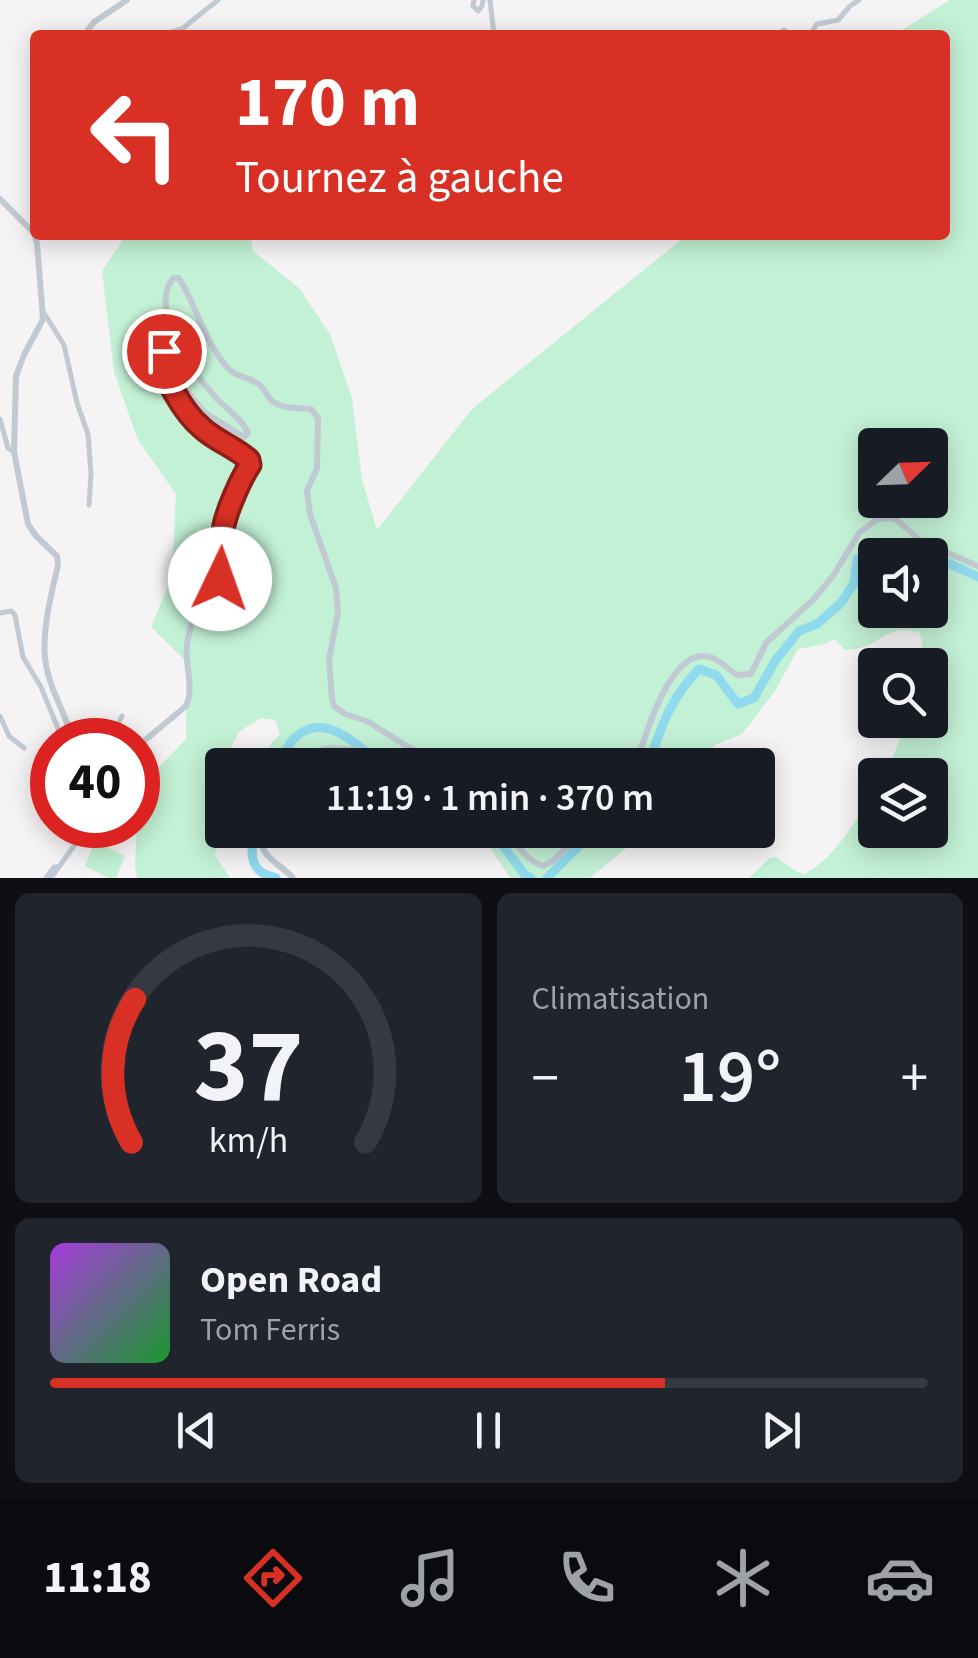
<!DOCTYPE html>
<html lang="fr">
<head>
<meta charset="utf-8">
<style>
  body { margin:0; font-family:"Source Sans 3",sans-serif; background:#20242c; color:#f1f3f6; height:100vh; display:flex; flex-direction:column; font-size:38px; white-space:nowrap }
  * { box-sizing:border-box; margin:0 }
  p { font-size:32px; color:#9ea1a6 }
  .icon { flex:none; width:55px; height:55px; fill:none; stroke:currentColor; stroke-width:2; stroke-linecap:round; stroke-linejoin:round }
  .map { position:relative; height:878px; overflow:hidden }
  .drawer { display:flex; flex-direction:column; gap:15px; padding:15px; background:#0d0f14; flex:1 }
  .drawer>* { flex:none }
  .top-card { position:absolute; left:30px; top:30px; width:920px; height:210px; border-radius:10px; box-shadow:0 5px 25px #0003; background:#d93025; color:#fff; overflow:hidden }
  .needle { width:65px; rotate:67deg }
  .tools { position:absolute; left:858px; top:428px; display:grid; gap:20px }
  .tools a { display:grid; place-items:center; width:90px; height:90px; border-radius:10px; background:#171b24; box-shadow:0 5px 25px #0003; font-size:50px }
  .speed { position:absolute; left:30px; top:718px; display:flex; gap:20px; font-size:50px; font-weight:700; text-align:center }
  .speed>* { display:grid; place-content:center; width:130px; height:130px; border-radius:50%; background:#171b24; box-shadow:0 5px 25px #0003; line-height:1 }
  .speed .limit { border:15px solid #d22; background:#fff; color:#111 }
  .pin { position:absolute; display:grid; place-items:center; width:85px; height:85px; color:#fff; margin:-42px; border:5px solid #fff; border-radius:50%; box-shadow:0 2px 10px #0007 }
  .me { position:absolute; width:110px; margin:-55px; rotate:3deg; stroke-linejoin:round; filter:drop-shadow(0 0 8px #0008) }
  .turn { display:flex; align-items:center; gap:35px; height:210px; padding:0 40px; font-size:45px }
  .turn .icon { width:130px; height:130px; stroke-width:2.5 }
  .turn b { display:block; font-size:70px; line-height:85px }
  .big { font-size:75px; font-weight:600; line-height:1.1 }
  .drawer .card { flex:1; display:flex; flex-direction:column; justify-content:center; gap:15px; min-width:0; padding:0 35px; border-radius:15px; background:#20242c }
  .drawer .dial { align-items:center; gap:0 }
  .dial svg { height:260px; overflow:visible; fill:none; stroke:#363941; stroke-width:7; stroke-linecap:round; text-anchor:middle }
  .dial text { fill:#f1f3f6; stroke:none }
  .song { display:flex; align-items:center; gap:30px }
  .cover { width:120px; height:120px; border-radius:15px; background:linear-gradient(135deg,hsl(280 70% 55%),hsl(130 70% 35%)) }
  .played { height:10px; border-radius:5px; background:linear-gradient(90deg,#d93025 70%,#363941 70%) }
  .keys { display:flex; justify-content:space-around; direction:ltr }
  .heat { display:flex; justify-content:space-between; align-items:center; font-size:55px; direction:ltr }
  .drawer .tiles { flex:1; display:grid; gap:15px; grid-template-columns:1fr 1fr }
  .card:last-child { grid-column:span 2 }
  .trip { position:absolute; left:205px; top:748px; width:570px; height:100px; border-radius:10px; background:#171b24; box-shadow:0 5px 25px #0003; font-weight:600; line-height:100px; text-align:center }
  .tabs { display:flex; height:160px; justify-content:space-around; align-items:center; background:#090b0e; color:#9ea1a6 }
  .tabs .icon { width:70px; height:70px }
  .tabs .selected { color:#d93025 }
  .tabs b { font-size:45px; color:#f1f3f6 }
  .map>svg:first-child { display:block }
</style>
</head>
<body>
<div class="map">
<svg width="978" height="878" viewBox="0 0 978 878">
  <rect width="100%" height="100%" fill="#f5f3f3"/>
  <g fill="#c3f1d5" fill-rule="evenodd">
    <path d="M 950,0 L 978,0 L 978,878 L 749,878 L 770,858 L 776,857 L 797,872 L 804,874 C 836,858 856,819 875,790 L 875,830 L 930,830 L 930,775 L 885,775 L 908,721 L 930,720 L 930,665 L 926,665 L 920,633 C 890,624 887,639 863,647 C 857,649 851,649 845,650 L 834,639 L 825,644 L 798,649 L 775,691 L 742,734 L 715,745 L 695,765 L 262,765 L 271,744 L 280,734 L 275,720 L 261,718 L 240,731 L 224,759 L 213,789 L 222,817 L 223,830 L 215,855 L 230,878 L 137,878 L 135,866 L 138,789 L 186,739 L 187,662 L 151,627 L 172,576 L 176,494 L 138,440 L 114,372 L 102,271 L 126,235 L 250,235 L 253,251 L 299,288 L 330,334 L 352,398 L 362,480 L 377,530 L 472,409 L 687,235 L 945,235 L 945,35 L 894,35 ZM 875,445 L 930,445 L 930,500 L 875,500 ZM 875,555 L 930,555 L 930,610 L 875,610 Z"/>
    <path d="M 479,830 L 677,830 L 662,838 L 648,839 L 625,849 L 590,878 L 510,878 Z"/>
    <path d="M 95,841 L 125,856 L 116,878 L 108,878 L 85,866 Z"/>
  </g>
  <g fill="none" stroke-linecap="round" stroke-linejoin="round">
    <g stroke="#90daee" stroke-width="9">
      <path d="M 281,765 C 288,734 312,717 343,735 C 357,743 369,756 383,765"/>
      <path d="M 648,765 C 662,726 669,700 699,669 L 716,675 L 738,704 L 754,698 L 775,661 L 799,631 L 817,624 L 841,603 L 854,583 L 857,559 L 897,545 L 912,546 L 978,577"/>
      <path d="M 256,830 C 252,843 248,861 260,871 C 264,875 271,876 276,878"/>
      <path d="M 491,830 L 525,875 L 531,878"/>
      <path d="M 547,878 L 584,841 L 602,830"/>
    </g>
    <g stroke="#c1cad2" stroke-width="5">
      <path d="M 474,0 L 473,6 L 478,11 L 482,6 L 483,0"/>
      <path d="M 490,0 L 494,35"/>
      <path d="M 163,35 L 183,28 L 218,0"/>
      <path d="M 776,35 L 784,30 L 792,35"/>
      <path d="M 810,35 L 817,24 L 838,20 L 850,6 L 859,0"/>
      <path d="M 44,313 L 64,345 L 77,403 L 88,434 L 91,474 L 89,505"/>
      <path d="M 0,419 L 8,448 L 14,452"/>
      <path d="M 0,613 L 11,611 L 15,615 L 23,657 L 41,687 L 59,731 L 71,732"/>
      <path d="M 0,716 L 9,736 L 24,748"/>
      <path d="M 110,740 L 122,716"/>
      <path d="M 46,878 L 54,867 L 59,867"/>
      <path d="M 51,878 L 89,825"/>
    </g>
    <g stroke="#c1cad2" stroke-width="6">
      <path d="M 84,35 L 94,22 L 127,0"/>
      <path d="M 0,199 L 34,233 L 37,244 L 43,319 L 24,355 L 16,376 L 14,452 L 28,524 L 36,536 L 57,556 L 58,564 C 52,593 42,627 45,658 C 48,687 65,712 73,740"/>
      <path d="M 138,746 L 186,706 C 195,686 184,665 187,644 C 190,629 193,614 202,600 C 209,589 220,582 224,568 C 228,555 221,543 223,530 C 225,511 239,480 250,465 C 243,445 215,440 201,427 C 185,412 159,373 161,351 L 164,351 L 185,389 L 204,412 L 244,437 L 248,433 C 242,419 227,409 216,398 C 193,373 148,310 173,278 L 179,278 C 196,305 206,346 229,369 C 236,377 248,377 257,383 C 265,388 266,395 272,401 C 282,409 299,408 311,409 L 318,418 L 317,468 L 307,491 L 310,514 L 336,588 L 338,612 L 329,660 L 332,699 L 334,706 L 345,714 L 367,721 L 408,747 L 445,765"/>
      <path d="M 297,765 C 305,758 314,751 325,749 C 347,746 400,758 422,765"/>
      <path d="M 636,765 C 644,738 668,656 703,656 C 717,656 726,668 737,675 L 751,674 L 766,643 L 814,599 L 833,576 L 859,533 L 877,519 L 892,518 L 898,521 L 922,542 L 978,566"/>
      <path d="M 263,830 C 256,858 278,861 293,878"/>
      <path d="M 507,830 C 516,844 527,862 544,866 L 554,860 L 583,830"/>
    </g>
  </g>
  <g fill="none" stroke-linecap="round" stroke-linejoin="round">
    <g stroke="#8d1f18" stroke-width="25">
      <path id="route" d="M 164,351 L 161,351 C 159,373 185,414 202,428 C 216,441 235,447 249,460 L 250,465 C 241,478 224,516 223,532 C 221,551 229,559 220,579"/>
    </g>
    <use href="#route" stroke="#d93025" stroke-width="18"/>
  </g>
</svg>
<div class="tools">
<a><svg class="needle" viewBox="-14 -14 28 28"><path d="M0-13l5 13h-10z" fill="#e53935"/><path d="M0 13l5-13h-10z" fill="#9ea1a6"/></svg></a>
<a><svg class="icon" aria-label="sound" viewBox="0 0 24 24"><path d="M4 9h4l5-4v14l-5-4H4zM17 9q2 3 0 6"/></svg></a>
<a><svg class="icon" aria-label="search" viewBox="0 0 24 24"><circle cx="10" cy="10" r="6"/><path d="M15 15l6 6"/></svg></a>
<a><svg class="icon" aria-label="layers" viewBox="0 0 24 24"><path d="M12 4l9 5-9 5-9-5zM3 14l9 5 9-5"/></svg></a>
</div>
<div class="speed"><div class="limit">40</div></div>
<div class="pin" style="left:164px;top:351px;background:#d93025"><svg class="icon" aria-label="arrive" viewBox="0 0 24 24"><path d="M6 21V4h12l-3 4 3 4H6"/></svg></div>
<svg class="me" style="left:220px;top:579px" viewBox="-20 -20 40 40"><circle r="19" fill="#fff"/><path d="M0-13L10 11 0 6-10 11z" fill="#d93025"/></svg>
<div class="trip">11:19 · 1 min · 370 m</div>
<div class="top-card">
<div class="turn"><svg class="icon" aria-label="left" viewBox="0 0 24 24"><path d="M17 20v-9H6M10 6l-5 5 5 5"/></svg><div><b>170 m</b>Tournez à gauche</div></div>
</div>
</div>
<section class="drawer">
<div class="tiles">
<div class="card dial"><svg viewBox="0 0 100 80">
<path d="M14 69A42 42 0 1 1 86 69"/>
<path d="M14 69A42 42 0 0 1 15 25" stroke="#d93025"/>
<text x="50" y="56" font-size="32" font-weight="700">37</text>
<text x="50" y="72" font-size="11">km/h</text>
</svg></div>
<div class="card"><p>Climatisation</p>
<div class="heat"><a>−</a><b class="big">19°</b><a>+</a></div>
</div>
<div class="card">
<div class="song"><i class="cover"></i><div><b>Open Road</b><p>Tom Ferris</p></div></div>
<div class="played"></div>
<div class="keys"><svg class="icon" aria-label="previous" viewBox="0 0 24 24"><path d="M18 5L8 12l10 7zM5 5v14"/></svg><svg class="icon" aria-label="pause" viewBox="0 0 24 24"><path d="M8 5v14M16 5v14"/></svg><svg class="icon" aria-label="next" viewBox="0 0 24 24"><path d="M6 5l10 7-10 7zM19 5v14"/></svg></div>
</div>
</div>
</section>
<nav class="tabs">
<b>11:18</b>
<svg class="icon selected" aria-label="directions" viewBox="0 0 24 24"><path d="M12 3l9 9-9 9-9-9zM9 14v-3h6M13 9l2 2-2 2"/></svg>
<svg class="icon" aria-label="music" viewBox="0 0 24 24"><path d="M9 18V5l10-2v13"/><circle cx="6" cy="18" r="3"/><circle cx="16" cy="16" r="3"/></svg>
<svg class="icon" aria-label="phone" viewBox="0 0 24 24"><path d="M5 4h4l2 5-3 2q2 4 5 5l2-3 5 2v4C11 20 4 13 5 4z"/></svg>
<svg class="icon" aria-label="climate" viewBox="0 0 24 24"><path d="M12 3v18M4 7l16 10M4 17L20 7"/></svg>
<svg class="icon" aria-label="car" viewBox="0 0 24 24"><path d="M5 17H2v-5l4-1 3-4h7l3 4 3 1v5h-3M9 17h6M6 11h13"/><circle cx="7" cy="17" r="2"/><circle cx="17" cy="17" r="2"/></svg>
</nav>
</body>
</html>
